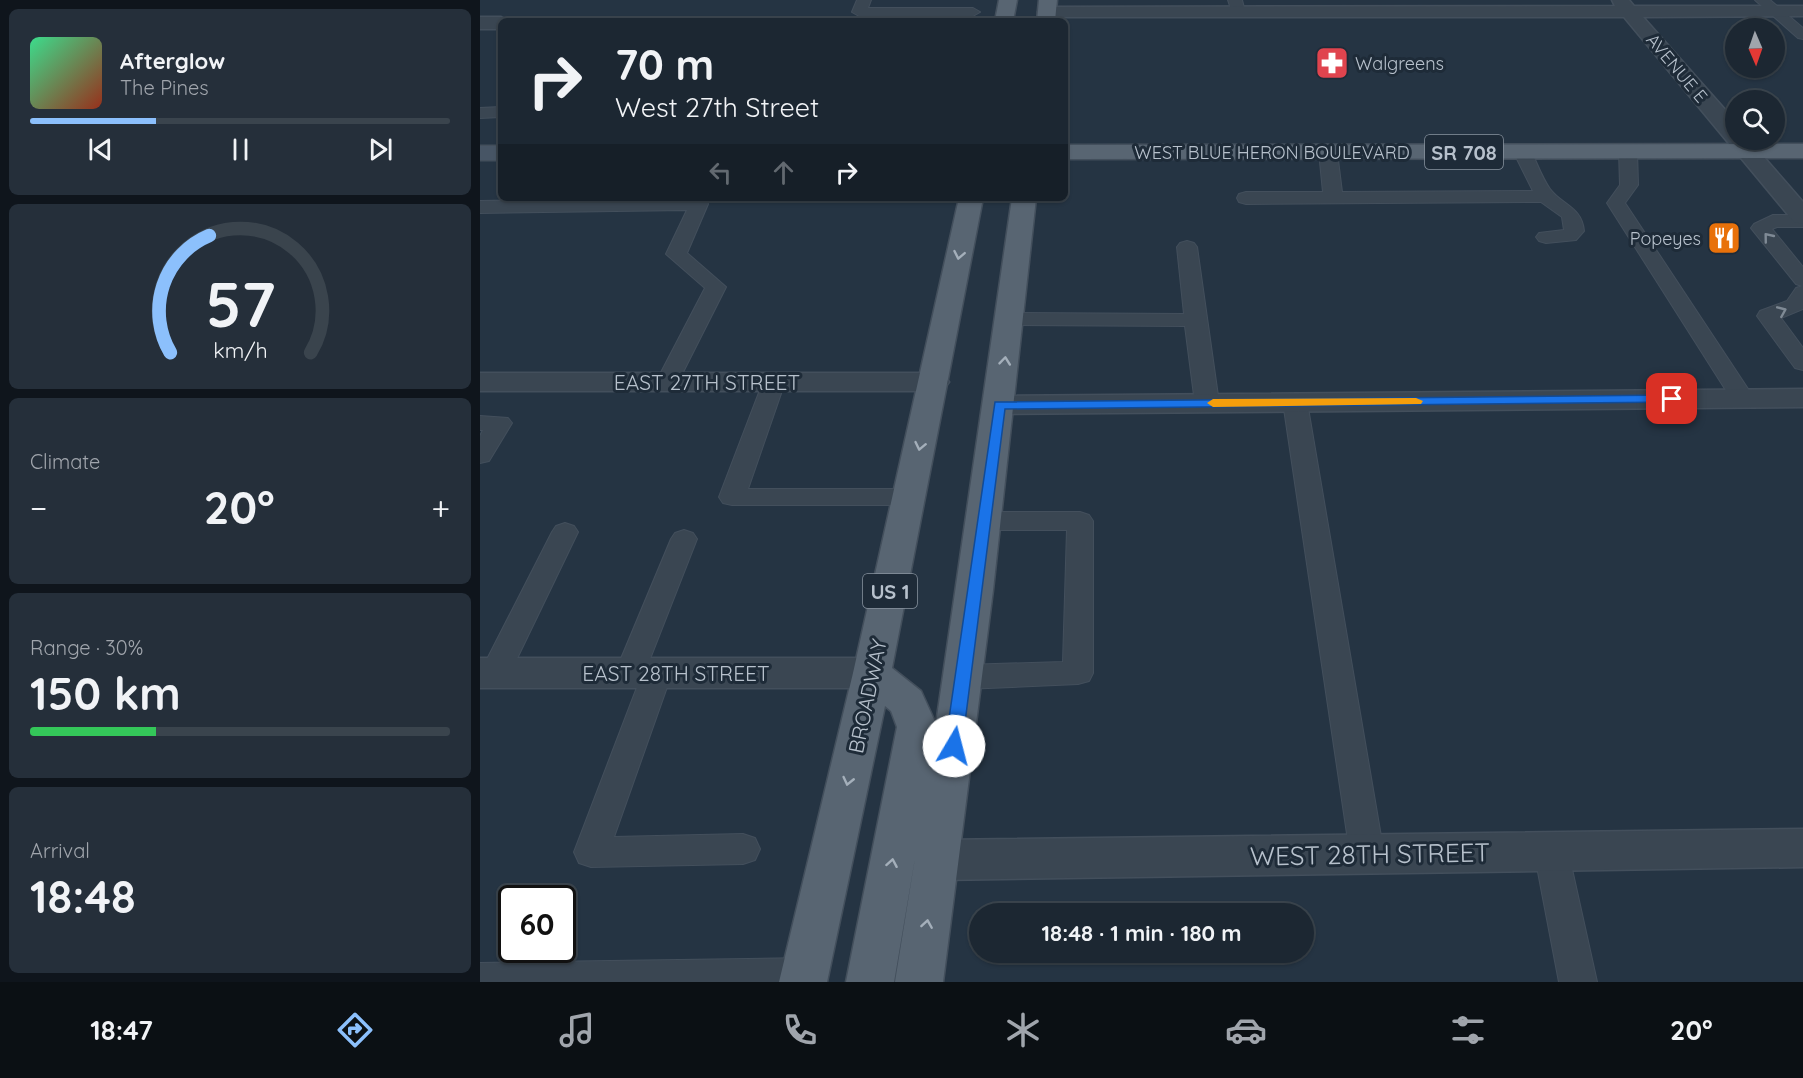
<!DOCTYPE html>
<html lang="en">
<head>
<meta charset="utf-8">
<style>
  body { margin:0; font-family:Quicksand,sans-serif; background:#252f3a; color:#f1f3f6; height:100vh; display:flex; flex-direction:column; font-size:22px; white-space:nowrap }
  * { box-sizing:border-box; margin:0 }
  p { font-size:20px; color:#a0a5ac }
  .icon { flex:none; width:33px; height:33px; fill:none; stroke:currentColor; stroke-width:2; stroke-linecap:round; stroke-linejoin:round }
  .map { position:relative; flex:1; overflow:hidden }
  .details { display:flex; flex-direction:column; gap:9px; padding:9px; background:#0f151c; width:480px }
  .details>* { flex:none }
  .hud { position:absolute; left:18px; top:18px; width:570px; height:183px; border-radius:9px; box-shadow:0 2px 4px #0004,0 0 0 2px #3a444d; background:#1c2732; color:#f1f3f6; overflow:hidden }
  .needle { width:39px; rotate:178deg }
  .fabs { position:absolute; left:1245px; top:18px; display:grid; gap:12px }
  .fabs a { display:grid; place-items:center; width:60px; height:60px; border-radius:50%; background:#1c2732; box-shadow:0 2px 4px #0004,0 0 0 2px #3a444d; font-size:30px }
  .speed { position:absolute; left:18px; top:885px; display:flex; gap:12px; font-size:30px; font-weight:700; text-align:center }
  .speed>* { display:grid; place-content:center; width:78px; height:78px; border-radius:50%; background:#1c2732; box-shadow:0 2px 4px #0004,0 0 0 2px #3a444d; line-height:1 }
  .speed .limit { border:3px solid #111; border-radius:9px; background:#fff; color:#111 }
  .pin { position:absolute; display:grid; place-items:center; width:51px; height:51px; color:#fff; margin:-26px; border-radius:12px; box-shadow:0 3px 9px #0006 }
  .me { position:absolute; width:66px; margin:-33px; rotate:8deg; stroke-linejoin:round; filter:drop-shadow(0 0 4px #0008) }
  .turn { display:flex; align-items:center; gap:21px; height:126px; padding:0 18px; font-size:27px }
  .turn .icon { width:78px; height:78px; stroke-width:2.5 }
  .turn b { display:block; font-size:42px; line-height:51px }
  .lanes { display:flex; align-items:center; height:57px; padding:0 18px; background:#0003; justify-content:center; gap:30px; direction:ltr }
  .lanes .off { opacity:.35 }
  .big { font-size:45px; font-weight:800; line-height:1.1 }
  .details .tile { flex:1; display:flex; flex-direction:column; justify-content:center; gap:9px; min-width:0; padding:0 21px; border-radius:9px; background:#252f3a }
  .details .dial { align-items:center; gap:0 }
  .dial svg { height:156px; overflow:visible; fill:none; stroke:#3a444d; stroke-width:7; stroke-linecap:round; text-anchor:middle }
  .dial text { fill:#f1f3f6; stroke:none }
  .song { display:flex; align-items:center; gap:18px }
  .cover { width:72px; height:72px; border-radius:9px; background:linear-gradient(135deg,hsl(150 70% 55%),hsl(10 70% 35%)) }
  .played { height:6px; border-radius:3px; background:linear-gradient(90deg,#8cc0fc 30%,#3a444d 30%) }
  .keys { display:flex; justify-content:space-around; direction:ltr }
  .heat { display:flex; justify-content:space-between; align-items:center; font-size:33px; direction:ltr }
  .charge { height:9px; border-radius:4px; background:linear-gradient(90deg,#34c759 30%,#3a444d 0) }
  .trip { position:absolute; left:489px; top:903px; width:345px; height:60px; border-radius:30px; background:#1c2732; box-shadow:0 2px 4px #0004,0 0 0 2px #3a444d; font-weight:800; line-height:60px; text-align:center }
  .menu { display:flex; height:96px; justify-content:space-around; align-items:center; background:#0b1014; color:#a0a5ac }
  .menu .icon { width:42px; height:42px }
  .menu .on { color:#8cc0fc }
  .menu b { font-size:27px; color:#f1f3f6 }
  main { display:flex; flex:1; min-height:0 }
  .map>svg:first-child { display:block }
</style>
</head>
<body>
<main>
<section class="details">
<div class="tile">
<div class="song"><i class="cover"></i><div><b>Afterglow</b><p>The Pines</p></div></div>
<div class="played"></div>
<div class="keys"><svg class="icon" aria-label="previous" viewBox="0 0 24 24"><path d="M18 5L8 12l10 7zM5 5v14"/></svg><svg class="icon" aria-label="pause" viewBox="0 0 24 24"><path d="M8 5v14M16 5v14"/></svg><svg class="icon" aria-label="next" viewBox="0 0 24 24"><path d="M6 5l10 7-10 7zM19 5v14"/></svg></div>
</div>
<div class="tile dial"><svg viewBox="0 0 100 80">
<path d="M14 69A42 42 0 1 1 86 69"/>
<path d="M14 69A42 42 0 0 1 34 9" stroke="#8cc0fc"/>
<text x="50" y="56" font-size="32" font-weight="700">57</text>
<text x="50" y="72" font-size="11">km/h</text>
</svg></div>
<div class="tile"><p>Climate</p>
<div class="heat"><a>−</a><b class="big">20°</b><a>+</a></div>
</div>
<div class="tile"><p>Range · 30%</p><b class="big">150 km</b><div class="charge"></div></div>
<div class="tile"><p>Arrival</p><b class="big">18:48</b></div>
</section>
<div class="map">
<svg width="1323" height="982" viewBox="0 0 1323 982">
  <rect width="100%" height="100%" fill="#253443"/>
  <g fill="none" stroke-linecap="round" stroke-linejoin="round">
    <g stroke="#434f5c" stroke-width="2">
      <g id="lane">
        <path d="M 377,0 L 391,0 L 388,8 L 493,8 L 500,12 L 493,16 L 379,16 L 372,12 Z"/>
        <path d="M 748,0 L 762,0 L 765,12 L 763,15 L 753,15 Z"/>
        <path d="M 1275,0 L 1290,0 L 1323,28 L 1323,39 L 1318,38 Z"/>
        <path d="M 21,107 L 21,117 L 0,118 L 0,108 Z"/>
        <path d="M 1042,146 L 1048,147 L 1051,151 C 1057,163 1062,178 1070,189 C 1082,205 1102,207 1104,231 L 1096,240 L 1066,243 L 1059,241 L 1056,237 L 1059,233 L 1084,230 L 1082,217 L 1061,202 L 766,204 L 759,202 L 757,198 L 759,194 L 766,192 L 843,192 L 839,152 L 842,148 L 854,148 L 857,152 L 862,192 L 1053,191 L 1033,151 L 1036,147 Z"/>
        <path d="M 1148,146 L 1154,147 L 1157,151 L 1158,185 L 1145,203 L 1274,398 L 1270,403 L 1262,405 L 1254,403 L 1127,203 L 1140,185 L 1139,151 L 1142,147 Z"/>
        <path d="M 219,198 L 226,200 L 228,204 L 207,253 L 246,287 L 198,382 L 195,387 L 187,389 L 179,387 L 176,382 L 225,288 L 186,254 L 207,210 L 0,213 L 0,201 Z"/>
        <path d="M 1293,215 L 1323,215 L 1323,227 L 1297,227 L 1292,229 L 1323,267 L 1323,309 L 1301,318 L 1323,348 L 1323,370 L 1315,368 L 1277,316 L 1280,311 L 1307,301 L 1316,288 L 1322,286 L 1316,284 L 1271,228 L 1274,224 Z"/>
        <path d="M 707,241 L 714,243 L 717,247 L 739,403 L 735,408 L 727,410 L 719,408 L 715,403 L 705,326 L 529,325 L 521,324 L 518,319 L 521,314 L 529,313 L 704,314 L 697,247 L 700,243 Z"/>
        <path d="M 294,375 L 302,377 L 305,382 L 268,489 L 430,489 L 439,491 L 443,497 L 439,503 L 430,505 L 252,505 L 243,503 L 239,497 L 283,382 L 286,377 Z"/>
        <path d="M 815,395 L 823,397 L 827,402 L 904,854 L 899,865 L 887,869 L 875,865 L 870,854 L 803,402 L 807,397 Z"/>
        <path d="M 0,416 L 28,418 L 32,423 L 9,461 L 0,463 L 0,436 L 3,430 L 0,430 Z"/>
        <path d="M 504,512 L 600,512 L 609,515 L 613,521 L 613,673 L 609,681 L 598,684 L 484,689 L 473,685 L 469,677 L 473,669 L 484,665 L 583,662 L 587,530 L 504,530 L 495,527 L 491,521 L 495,515 Z"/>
        <path d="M 85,523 L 94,526 L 98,532 L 30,673 L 26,681 L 15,684 L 4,681 L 0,673 L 72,532 L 76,526 Z"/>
        <path d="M 204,530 L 213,533 L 217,539 L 168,664 L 177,662 L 188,665 L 192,673 L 134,837 L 263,834 L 275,838 L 280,849 L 275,860 L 263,864 L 111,867 L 99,863 L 94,852 L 159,682 L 150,684 L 139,681 L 135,673 L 191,539 L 195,533 Z"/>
        <path d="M 1071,836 L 1083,840 L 1088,851 L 1117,982 L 1079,982 L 1054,851 L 1059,840 Z"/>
        <path d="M 325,958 L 338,963 L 344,976 L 341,982 L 0,982 L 0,963 Z"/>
      </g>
    </g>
    <g stroke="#434f5c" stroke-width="3">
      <g id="street">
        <path d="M 1132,0 L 1149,0 L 1154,6 L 1323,6 L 1323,16 L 1163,17 L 1256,122 L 1256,140 L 1269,140 L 1323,202 L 1323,224 L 1314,222 L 1144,17 L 567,17 L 561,16 L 558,12 L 561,8 L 567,7 L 1135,6 Z"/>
        <path d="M 0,17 L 21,17 L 29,21 L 21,21 L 21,29 L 0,29 Z"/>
        <path d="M 0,373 L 454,373 L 464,376 L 469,382 L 464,388 L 454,391 L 0,391 Z"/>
        <path d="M 1323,389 L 1323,407 L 520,414 L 509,411 L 505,405 L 509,399 L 520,396 Z"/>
        <path d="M 0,658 L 392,658 L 406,663 L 411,673 L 406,683 L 392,688 L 0,688 Z"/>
        <path d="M 1323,829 L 1323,867 L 457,880 L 441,874 L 435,860 L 441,846 L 457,840 Z"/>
      </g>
    </g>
    <g stroke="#434f5c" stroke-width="3">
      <rect id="secondary" x="0" y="146" width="21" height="14"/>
    </g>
    <g stroke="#434f5c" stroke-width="3">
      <g id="primary">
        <path d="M 519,0 L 537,0 L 533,21 L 515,21 Z"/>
        <path d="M 559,0 L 577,0 L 575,21 L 557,21 Z"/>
        <path d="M 1323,144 L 1323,158 L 585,159 L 585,145 Z"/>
        <path d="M 479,198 L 503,198 L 412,668 L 441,691 L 456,724 L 532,198 L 556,198 L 513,590 L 463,982 L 415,982 L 435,858 L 414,982 L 366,982 L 417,727 L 411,711 L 405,706 L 347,982 L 299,982 L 373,673 Z"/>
      </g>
    </g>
    <use href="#lane" fill="#3a4652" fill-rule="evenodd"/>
    <use href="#street" fill="#3a4652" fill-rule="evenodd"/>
    <use href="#secondary" fill="#475565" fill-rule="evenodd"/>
    <use href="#primary" fill="#586572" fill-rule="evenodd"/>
  </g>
  <defs><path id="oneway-chevron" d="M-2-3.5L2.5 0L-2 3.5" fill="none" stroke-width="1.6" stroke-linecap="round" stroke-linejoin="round" transform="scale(1.5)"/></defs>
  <g stroke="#7f8a95">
    <use href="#oneway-chevron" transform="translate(1288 237) rotate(-129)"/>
    <use href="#oneway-chevron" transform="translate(1302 311) rotate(-23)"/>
  </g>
  <g stroke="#a4afba">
    <use href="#oneway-chevron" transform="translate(479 255) rotate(101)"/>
    <use href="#oneway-chevron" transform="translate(525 361) rotate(-84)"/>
    <use href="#oneway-chevron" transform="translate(440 446) rotate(102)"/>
    <use href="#oneway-chevron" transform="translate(368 781) rotate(103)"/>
    <use href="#oneway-chevron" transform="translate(412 863) rotate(-80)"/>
    <use href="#oneway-chevron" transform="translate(447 924) rotate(-81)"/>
  </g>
  <path fill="#1a73e8" stroke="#114b97" stroke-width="1.5" d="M 1192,395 L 1196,396 L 1198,399 L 1196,402 L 525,409 L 482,746 L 480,750 L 474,752 L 468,750 L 465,746 L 515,402 Z"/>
  <path fill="#f59e0b" d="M 936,398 L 943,401 L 941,404 L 733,407 L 727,403 L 733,399 Z"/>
  <defs>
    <g id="pharmacy-square" transform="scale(1.725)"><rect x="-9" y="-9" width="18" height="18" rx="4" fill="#e0444e" stroke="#1e2b38"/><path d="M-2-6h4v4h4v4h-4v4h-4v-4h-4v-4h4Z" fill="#fff"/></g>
    <g id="restaurant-square" transform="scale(1.725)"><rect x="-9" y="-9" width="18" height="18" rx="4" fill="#e8710a" stroke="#1e2b38"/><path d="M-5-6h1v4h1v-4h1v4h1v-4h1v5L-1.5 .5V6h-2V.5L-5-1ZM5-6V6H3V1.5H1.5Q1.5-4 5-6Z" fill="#fff"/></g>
  </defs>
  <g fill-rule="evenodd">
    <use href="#pharmacy-square" x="852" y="63"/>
    <use href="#restaurant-square" x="1244" y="238"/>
  </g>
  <g text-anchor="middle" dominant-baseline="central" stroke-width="6" stroke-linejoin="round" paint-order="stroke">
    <g font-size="18" fill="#b7c1cc" stroke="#1e2b38" text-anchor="start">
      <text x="875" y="63">Walgreens</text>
      <text x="1221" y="238" text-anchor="end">Popeyes</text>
    </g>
    <g font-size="18" fill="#b7c1cc" stroke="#1e2b38">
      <text transform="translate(1197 68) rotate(50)">AVENUE E</text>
      <text x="792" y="152">WEST BLUE HERON BOULEVARD</text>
    </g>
    <g fill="#1e2b38" stroke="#8994a0" stroke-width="1.5">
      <rect x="945" y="135" width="78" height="34" rx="4.5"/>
      <rect x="383" y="574" width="54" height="34" rx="4.5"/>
    </g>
    <g font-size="20" font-weight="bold" fill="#b7c1cc">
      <text x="984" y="152">SR 708</text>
      <text x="410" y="591">US 1</text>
    </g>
    <g font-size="21" fill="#b7c1cc" stroke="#1e2b38">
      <text x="227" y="382">EAST 27TH STREET</text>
      <text x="196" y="673">EAST 28TH STREET</text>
      <text transform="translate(387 696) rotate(-78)">BROADWAY</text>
    </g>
    <g font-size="26" fill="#b7c1cc" stroke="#1e2b38">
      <text transform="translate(890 854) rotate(-1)">WEST 28TH STREET</text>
    </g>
  </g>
</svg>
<div class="fabs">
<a><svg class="needle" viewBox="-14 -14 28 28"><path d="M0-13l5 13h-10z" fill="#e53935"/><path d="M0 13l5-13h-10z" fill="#a0a5ac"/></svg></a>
<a><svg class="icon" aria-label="search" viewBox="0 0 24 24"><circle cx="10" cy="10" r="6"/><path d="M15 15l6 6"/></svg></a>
</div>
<div class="speed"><div class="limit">60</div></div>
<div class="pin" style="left:1192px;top:399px;background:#d93025"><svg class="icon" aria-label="arrive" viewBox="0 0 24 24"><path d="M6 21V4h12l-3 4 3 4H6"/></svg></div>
<svg class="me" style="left:474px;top:746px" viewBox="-20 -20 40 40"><circle r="19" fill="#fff"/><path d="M0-13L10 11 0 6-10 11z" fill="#1a73e8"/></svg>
<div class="trip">18:48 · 1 min · 180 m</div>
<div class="hud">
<div class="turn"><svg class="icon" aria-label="right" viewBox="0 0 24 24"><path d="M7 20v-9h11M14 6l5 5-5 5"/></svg><div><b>70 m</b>West 27th Street</div></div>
<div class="lanes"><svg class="icon off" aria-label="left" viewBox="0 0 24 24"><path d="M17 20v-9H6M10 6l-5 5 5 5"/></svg><svg class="icon off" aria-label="ahead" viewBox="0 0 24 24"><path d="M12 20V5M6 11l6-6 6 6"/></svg><svg class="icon" aria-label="right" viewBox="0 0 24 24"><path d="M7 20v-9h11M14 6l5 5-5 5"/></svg></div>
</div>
</div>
</main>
<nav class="menu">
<b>18:47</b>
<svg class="icon on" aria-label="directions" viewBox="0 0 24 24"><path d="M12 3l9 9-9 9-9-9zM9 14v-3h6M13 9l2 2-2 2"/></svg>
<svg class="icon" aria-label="music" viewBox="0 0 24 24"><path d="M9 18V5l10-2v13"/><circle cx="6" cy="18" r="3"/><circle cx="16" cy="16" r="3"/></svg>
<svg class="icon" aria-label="phone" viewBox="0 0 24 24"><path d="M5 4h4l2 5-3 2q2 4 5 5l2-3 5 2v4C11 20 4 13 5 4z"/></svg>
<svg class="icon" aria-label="climate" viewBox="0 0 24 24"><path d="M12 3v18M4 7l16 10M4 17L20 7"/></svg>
<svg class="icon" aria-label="car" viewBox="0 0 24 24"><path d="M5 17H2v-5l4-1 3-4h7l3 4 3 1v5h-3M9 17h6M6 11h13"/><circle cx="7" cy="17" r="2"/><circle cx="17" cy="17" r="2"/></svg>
<svg class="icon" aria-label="filters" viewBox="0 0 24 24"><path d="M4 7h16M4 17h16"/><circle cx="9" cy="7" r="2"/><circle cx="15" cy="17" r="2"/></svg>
<b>20°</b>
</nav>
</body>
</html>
